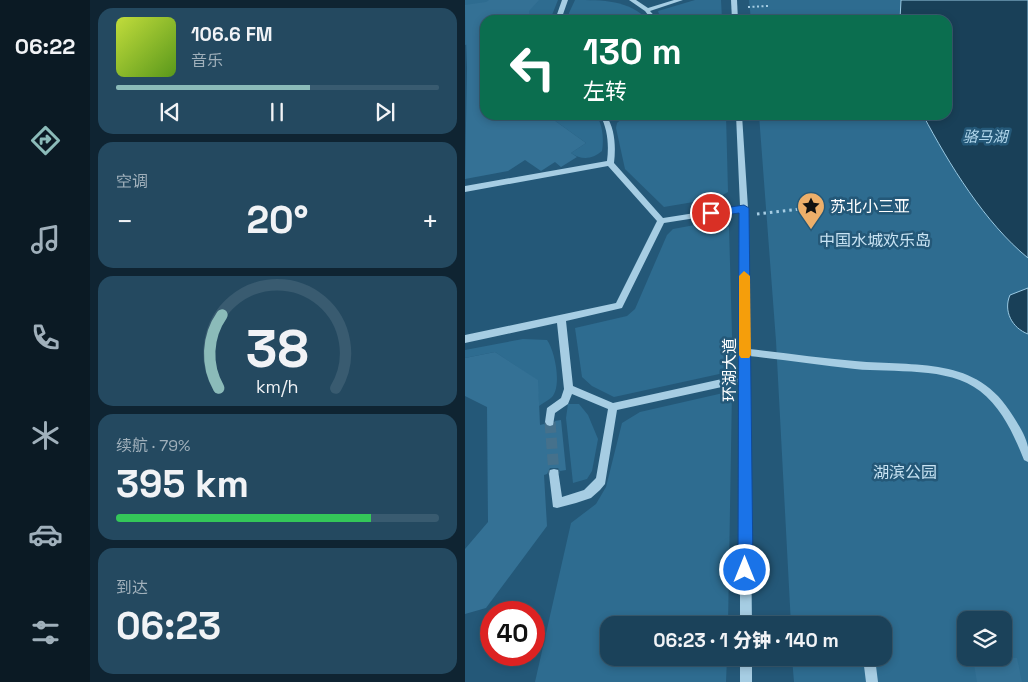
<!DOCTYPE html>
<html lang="zh">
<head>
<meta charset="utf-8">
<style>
  body { margin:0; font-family:"Space Grotesk","Noto Sans SC",sans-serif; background:#244960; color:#f1f3f6; height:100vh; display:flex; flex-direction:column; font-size:19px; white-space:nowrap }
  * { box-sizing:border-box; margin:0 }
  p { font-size:16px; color:#a0b0bb }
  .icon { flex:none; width:28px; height:28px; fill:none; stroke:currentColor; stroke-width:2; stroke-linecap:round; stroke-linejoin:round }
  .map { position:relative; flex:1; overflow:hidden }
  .side { display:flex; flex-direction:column; gap:8px; padding:8px; background:#0f2432; width:375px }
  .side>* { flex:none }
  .hud { position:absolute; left:15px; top:15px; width:472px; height:105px; border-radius:15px; box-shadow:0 2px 8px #0003,0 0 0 1px #395b70; background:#0b6e4f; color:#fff; overflow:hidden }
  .fabs { position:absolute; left:492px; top:611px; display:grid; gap:10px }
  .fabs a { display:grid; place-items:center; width:55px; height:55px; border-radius:10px; background:#1b425a; box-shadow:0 2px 8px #0003,0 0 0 1px #395b70; font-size:25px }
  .speed { position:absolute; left:15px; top:601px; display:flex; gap:10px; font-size:25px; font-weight:700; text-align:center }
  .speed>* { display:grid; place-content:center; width:65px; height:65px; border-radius:50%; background:#1b425a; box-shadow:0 2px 8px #0003,0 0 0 1px #395b70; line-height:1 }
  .speed .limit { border:8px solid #d22; background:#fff; color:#111 }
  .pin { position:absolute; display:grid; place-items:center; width:42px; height:42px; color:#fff; margin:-21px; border:2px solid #fff; border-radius:50%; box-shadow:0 1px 5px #0007 }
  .me { position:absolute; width:55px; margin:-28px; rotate:0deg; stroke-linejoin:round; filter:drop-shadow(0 0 4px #0008) }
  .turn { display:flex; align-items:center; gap:18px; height:105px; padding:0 20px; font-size:22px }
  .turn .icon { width:65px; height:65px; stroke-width:2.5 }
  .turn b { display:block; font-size:35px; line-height:42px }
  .big { font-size:38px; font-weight:800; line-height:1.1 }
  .side .card { flex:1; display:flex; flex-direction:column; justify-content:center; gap:8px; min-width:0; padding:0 18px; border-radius:15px; background:#244960 }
  .side .dial { align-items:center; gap:0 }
  .dial svg { height:130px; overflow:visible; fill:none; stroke:#395b70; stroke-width:7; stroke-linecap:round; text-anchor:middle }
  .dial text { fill:#f1f3f6; stroke:none }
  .song { display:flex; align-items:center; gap:15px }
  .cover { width:60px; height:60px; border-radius:8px; background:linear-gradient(135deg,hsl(70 70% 55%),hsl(90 70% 35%)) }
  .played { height:5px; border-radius:2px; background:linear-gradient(90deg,#8bbbb9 60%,#395b70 60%) }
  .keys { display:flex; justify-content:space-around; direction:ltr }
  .heat { display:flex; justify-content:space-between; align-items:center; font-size:28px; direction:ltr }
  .charge { height:8px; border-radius:4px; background:linear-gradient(90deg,#34c759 79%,#395b70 0) }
  .trip { position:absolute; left:135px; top:616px; width:292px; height:50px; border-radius:15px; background:#1b425a; box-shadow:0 2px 8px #0003,0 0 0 1px #395b70; font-weight:800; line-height:50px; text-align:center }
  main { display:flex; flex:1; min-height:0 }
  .tabs { display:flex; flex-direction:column; width:90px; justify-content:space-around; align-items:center; background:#0b1a24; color:#a0b0bb }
  .tabs .icon { width:35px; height:35px }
  .tabs .current { color:#8bbbb9 }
  .tabs b { font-size:22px; color:#f1f3f6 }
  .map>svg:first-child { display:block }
</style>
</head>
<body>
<main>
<nav class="tabs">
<b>06:22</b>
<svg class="icon current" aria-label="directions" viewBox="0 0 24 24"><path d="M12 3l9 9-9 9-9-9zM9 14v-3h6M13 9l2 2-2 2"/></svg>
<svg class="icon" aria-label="music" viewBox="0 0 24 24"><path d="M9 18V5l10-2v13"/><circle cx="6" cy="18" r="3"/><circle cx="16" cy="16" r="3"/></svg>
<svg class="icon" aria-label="phone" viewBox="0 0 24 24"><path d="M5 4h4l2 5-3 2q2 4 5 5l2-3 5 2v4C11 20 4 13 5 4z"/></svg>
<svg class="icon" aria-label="climate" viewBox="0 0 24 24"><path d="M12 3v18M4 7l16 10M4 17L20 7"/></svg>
<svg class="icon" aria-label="car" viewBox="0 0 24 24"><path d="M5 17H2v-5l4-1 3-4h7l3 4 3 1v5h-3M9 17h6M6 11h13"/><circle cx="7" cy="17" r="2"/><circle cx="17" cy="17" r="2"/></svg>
<svg class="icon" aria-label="filters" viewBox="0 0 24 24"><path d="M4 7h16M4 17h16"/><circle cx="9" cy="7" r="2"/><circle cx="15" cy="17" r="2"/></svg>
</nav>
<section class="side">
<div class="card">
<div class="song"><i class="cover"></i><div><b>106.6 FM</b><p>音乐</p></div></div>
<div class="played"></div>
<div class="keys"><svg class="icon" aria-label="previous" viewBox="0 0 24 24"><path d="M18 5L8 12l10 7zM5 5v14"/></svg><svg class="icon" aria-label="pause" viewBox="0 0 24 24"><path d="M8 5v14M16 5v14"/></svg><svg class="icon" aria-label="next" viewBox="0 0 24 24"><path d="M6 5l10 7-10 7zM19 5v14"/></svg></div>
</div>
<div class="card"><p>空调</p>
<div class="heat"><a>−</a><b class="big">20°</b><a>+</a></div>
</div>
<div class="card dial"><svg viewBox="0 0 100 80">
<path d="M14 69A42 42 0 1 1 86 69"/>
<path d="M14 69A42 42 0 0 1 16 24" stroke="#8bbbb9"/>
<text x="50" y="56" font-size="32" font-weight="700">38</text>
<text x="50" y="72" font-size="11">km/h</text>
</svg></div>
<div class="card"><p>续航 · 79%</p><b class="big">395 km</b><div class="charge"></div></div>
<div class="card"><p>到达</p><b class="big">06:23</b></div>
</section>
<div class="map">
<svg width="563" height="682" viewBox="0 0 563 682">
  <rect width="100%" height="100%" fill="#245878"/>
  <g fill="#2e6c90" fill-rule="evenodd">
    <path d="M 0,0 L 93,0 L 85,20 L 20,20 L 20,42 L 0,45 Z"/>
    <path d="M 110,0 C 138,0 164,0 183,20 L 103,20 L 104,13 Z"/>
    <path d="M 230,0 L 256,0 L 257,20 L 196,20 L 193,11 Z"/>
    <path d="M 284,0 L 436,0 L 435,20 L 286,20 Z"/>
    <path d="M 82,115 L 131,116 C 138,123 139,142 137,151 C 127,160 116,160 106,153 L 121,143 Z"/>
    <path d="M 161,115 L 261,115 L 263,192 L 252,198 L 199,207 L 160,169 L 151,128 L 152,123 Z"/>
    <path d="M 294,115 L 458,115 C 484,164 520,223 563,258 L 563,288 L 545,295 L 559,332 L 563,334 L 563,682 L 329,682 L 327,658 L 419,658 L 419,625 L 326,625 L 311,341 ZM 501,620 L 539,620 L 539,658 L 501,658 Z"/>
    <path d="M 246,222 L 258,222 L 264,227 L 268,371 L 149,397 L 127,386 L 117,377 L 110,328 L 162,316 L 170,309 L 202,235 L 208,229 Z"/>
    <path d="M 58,339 L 82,340 C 90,351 97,386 87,397 C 84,400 78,403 74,406 L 72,380 L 30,352 L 0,358 L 0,350 Z"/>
    <path d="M 267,391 L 263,625 L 144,625 L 144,658 L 262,658 L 261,682 L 70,682 L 106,523 L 131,504 L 141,487 L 157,423 L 175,412 Z"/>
    <path d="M 103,404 L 114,404 L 123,415 L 133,439 L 127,471 L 122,479 L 108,483 L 101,418 Z"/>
  </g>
  <g fill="#194058" stroke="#9acae4">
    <path d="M 436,0 L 563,0 L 563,258 C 520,223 484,164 458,115 L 482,115 L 482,20 L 435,20 Z"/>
    <path d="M 563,288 L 563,334 C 547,328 538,311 545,295 Z"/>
  </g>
  <g fill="#347195">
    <path d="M 24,0 L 74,0 L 64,11 L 64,20 L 20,20 L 20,115 L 82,115 L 121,143 L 106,153 L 112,157 L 96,167 L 90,162 L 76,171 L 60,160 L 43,171 L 0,179 L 2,68 L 0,5 L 21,2 Z"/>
    <path d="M 30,352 L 73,380 L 75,425 L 79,424 L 86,428 L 90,425 L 90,421 L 96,420 L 101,470 L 95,471 L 93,468 L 85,468 L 82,474 L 79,475 L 82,526 L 21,608 L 0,614 L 0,549 L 23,522 L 22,407 L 0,396 L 0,358 Z"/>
    <path d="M 508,658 L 552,658 L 557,682 L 512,682 Z"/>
  </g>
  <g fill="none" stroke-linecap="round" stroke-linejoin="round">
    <path stroke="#45718c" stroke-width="11" stroke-dasharray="11 5" stroke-linecap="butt" d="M 85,422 L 89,474"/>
    <path stroke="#a6cde3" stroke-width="2" stroke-dasharray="2 2.5" stroke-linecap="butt" d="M 283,7 L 303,6"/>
    <path stroke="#a6cde3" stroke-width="3" stroke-dasharray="2.5 4" stroke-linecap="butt" d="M 292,214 L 335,209"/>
    <g fill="#a6cde3" fill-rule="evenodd">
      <path d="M 97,0 L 103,0 L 96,20 L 90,20 Z"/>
      <path d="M 164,0 L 171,0 L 183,8 L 209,0 L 218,0 L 185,11 L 193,20 L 187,20 L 180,11 Z"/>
      <path d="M 266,0 L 272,0 L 273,20 L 267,20 Z"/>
      <path d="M 135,115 L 141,115 C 150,129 151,146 149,163 L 198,218 L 275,206 L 271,115 L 277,115 L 283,208 L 284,349 C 320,353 355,358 390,361 C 451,367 512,355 548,416 C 553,424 561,436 563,447 C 563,451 563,457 563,462 L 559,460 C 549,435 537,408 515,391 C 483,366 428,373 390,369 C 354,365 319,360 284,356 L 287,625 L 275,625 L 275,383 L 152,410 L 140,484 L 135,490 L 126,498 L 111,503 L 92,508 L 88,507 L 84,474 L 85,470 L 89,469 L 93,470 L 97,497 L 119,490 L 131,478 L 143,409 L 107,394 L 103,404 L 90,413 L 88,425 L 85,426 L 82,425 L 80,422 L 82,408 L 96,398 L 99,389 L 92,323 L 0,343 L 0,335 L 151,303 L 192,221 L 143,166 L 0,192 L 0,186 L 142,161 C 144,146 143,129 135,115 ZM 275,211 L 275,375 L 148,403 L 108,386 L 101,321 L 157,308 L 199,223 Z"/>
      <rect x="275" y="658" width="12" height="24"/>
      <path d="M 398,658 L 410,658 L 413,682 L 401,682 Z"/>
    </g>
  </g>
  <path fill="#1a73e8" stroke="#114b97" d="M 279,205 L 284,208 L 288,570 L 286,575 L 280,577 L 275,575 L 273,570 L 274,213 L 246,217 L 241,213 L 246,210 Z"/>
  <path fill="#f59e0b" d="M 279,271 L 285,276 L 286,355 L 284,358 L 276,358 L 274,355 L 274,276 Z"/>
  <defs>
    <g id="sight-pin" transform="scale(1.4375)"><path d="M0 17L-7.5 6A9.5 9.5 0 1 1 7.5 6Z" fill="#edaf6a" stroke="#245878"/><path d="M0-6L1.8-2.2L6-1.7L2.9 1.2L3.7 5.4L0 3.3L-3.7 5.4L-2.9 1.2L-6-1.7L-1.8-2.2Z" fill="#111"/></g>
  </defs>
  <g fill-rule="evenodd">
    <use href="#sight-pin" x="346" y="206"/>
  </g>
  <g text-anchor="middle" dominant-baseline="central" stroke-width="5" stroke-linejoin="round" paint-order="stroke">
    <g font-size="15" font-style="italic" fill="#b0d6eb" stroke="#245878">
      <text x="520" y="136">骆马湖</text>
    </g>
    <g font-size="16" fill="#fff" stroke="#245878" text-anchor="start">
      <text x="365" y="206">苏北小三亚</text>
    </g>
    <g font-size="16" fill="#c8e3f3" stroke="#245878">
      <text x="410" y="240">中国水城欢乐岛</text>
      <text x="440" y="472">湖滨公园</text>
    </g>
    <g font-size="16" fill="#fff" stroke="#245878">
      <text transform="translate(264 370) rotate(-90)">环湖大道</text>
    </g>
  </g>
</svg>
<div class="fabs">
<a><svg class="icon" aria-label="layers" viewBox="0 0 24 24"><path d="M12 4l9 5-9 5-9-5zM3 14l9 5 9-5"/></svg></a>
</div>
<div class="speed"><div class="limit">40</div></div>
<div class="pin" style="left:246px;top:213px;background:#d93025"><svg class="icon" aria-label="arrive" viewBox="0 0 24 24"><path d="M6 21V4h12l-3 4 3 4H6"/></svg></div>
<svg class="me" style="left:280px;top:570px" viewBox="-20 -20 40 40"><circle r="17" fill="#1a73e8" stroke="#fff" stroke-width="3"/><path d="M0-11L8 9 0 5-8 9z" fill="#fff"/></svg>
<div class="trip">06:23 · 1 分钟 · 140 m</div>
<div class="hud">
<div class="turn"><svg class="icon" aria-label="left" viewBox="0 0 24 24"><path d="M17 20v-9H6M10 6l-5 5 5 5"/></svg><div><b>130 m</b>左转</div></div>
</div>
</div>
</main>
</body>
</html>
